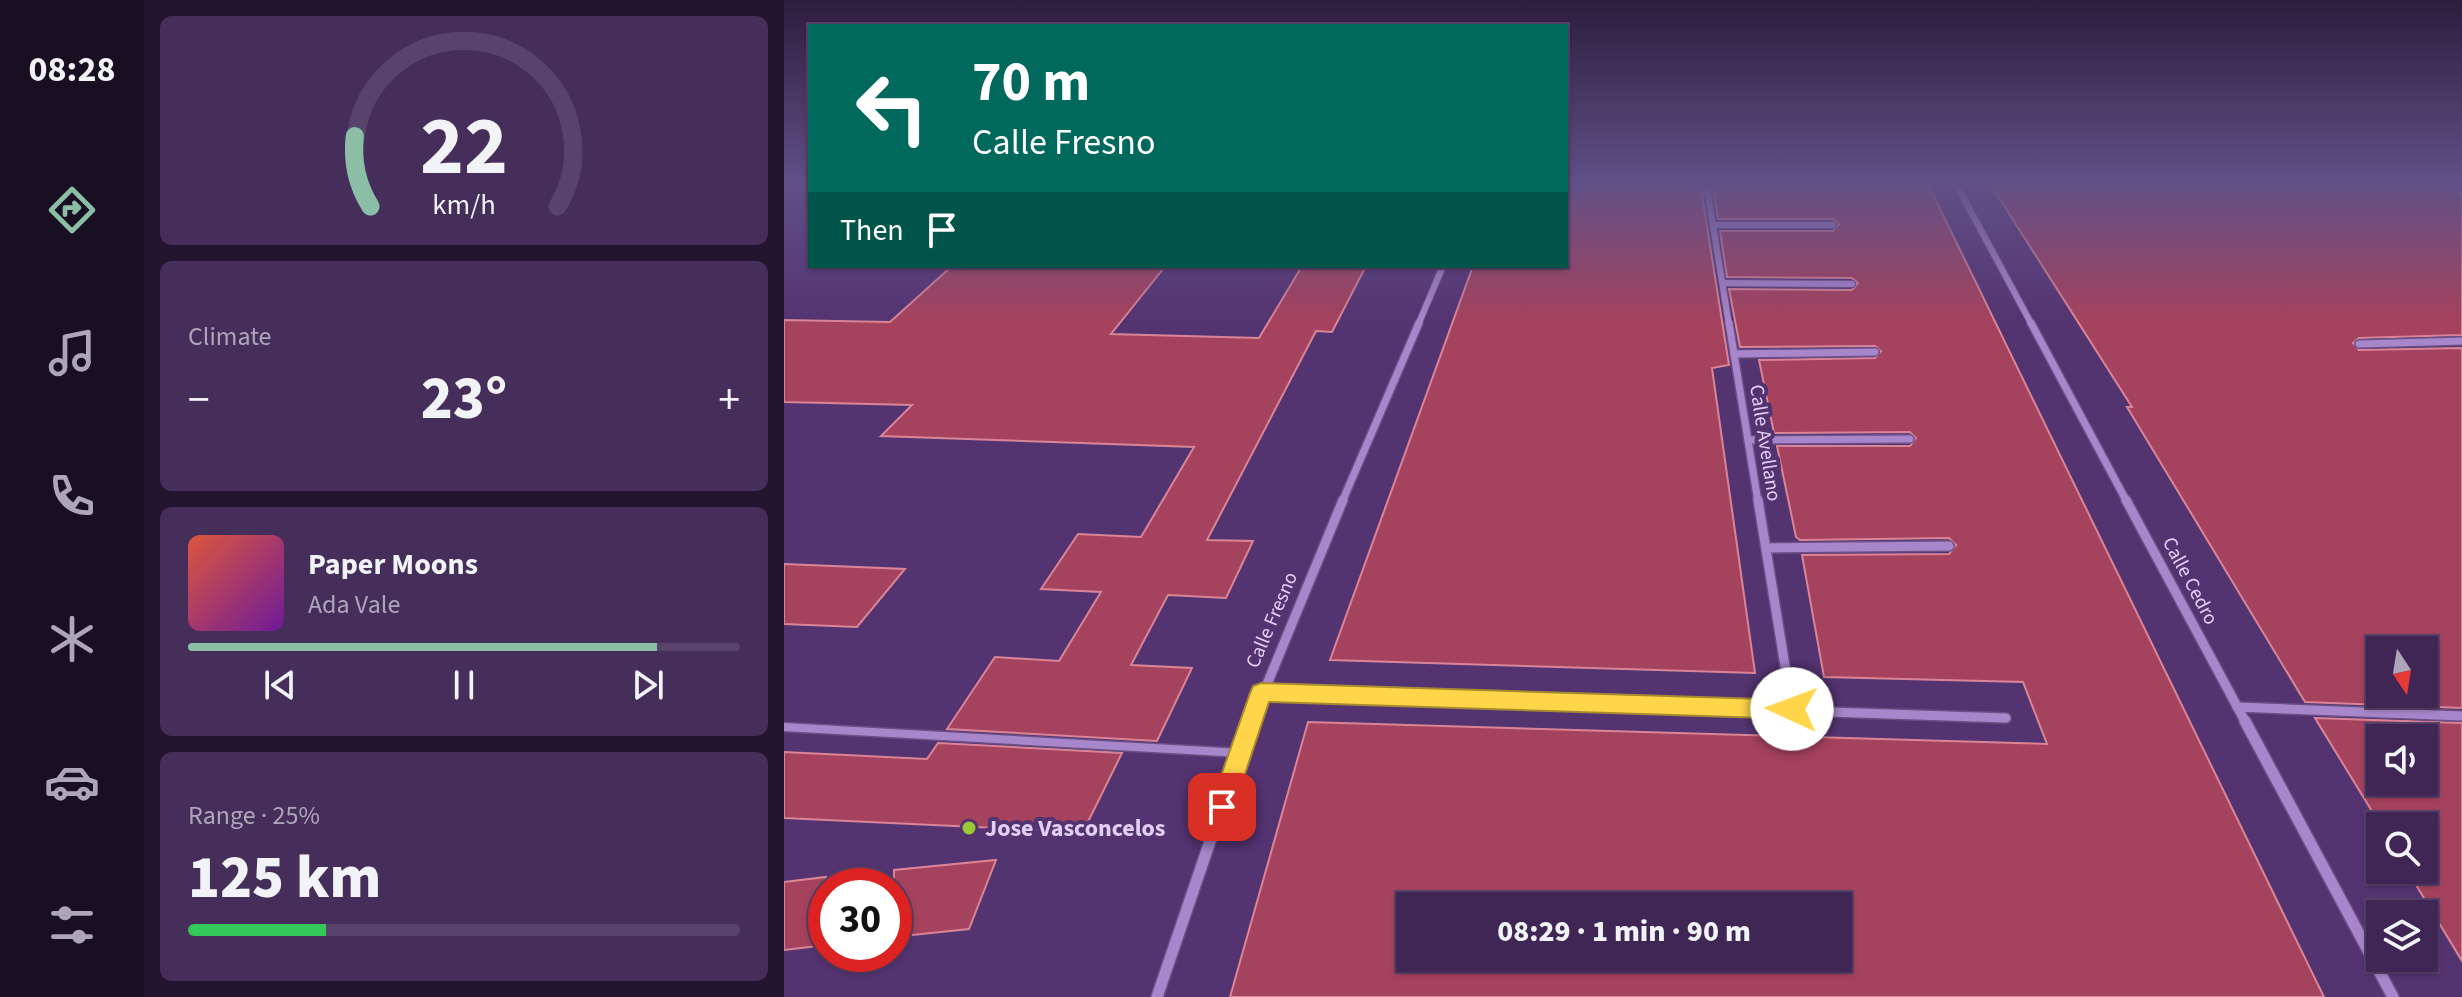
<!DOCTYPE html>
<html lang="en">
<head>
<meta charset="utf-8">
<style>
  body { margin:0; font-family:"Source Sans 3",sans-serif; background:#462e5b; color:#f1f3f6; height:100vh; display:flex; flex-direction:column; font-size:30px; white-space:nowrap }
  * { box-sizing:border-box; margin:0 }
  p { font-size:26px; color:#ada5b9 }
  .icon { flex:none; width:44px; height:44px; fill:none; stroke:currentColor; stroke-width:2; stroke-linecap:round; stroke-linejoin:round }
  .map { position:relative; flex:1; overflow:hidden }
  .side { display:flex; flex-direction:column; gap:16px; padding:16px; background:#23152f; width:640px }
  .side>* { flex:none }
  .guide { position:absolute; left:24px; top:24px; width:760px; height:244px; border-radius:0px; box-shadow:0 2px 6px #0004,0 0 0 2px #58436c; background:#00695c; color:#fff; overflow:hidden }
  .needle { width:52px; rotate:168deg }
  .tools { position:absolute; left:1582px; top:636px; display:grid; gap:16px }
  .tools a { display:grid; place-items:center; width:72px; height:72px; border-radius:0px; background:#3f2655; box-shadow:0 2px 6px #0004,0 0 0 2px #58436c; font-size:40px }
  .speed { position:absolute; left:24px; top:868px; display:flex; gap:16px; font-size:40px; font-weight:700; text-align:center }
  .speed>* { display:grid; place-content:center; width:104px; height:104px; border-radius:50%; background:#3f2655; box-shadow:0 2px 6px #0004,0 0 0 2px #58436c; line-height:1 }
  .speed .limit { border:12px solid #d22; background:#fff; color:#111 }
  .pin { position:absolute; display:grid; place-items:center; width:68px; height:68px; color:#fff; margin:-34px; border-radius:16px; box-shadow:0 4px 12px #0006 }
  .me { position:absolute; width:88px; margin:-44px; rotate:272deg; stroke-linejoin:round; filter:drop-shadow(0 0 6px #0008) }
  .turn { display:flex; align-items:center; gap:28px; height:168px; padding:0 32px; font-size:36px }
  .turn .icon { width:104px; height:104px; stroke-width:2.5 }
  .turn b { display:block; font-size:56px; line-height:68px }
  .then { display:flex; align-items:center; height:76px; padding:0 32px; background:#0003; gap:16px; font-size:30px }
  .big { font-size:60px; font-weight:800; line-height:1.1 }
  .side .card { flex:1; display:flex; flex-direction:column; justify-content:center; gap:12px; min-width:0; padding:0 28px; border-radius:12px; background:#462e5b }
  .side .dial { align-items:center; gap:0 }
  .dial svg { height:208px; overflow:visible; fill:none; stroke:#58436c; stroke-width:7; stroke-linecap:round; text-anchor:middle }
  .dial text { fill:#f1f3f6; stroke:none }
  .song { display:flex; align-items:center; gap:24px }
  .cover { width:96px; height:96px; border-radius:12px; background:linear-gradient(135deg,hsl(10 70% 55%),hsl(280 70% 35%)) }
  .played { height:8px; border-radius:4px; background:linear-gradient(90deg,#8abfa5 85%,#58436c 85%) }
  .keys { display:flex; justify-content:space-around; direction:ltr }
  .heat { display:flex; justify-content:space-between; align-items:center; font-size:44px; direction:ltr }
  .charge { height:12px; border-radius:6px; background:linear-gradient(90deg,#34c759 25%,#58436c 0) }
  .trip { position:absolute; left:612px; top:892px; width:456px; height:80px; border-radius:0px; background:#3f2655; box-shadow:0 2px 6px #0004,0 0 0 2px #58436c; font-weight:800; line-height:80px; text-align:center }
  main { display:flex; flex:1; min-height:0 }
  .tabs { display:flex; flex-direction:column; width:144px; justify-content:space-around; align-items:center; background:#190f22; color:#ada5b9 }
  .tabs .icon { width:56px; height:56px }
  .tabs .on { color:#8abfa5 }
  .tabs b { font-size:36px; color:#f1f3f6 }
  .map>svg:first-child { display:block }
</style>
</head>
<body>
<main>
<nav class="tabs">
<b>08:28</b>
<svg class="icon on" aria-label="directions" viewBox="0 0 24 24"><path d="M12 3l9 9-9 9-9-9zM9 14v-3h6M13 9l2 2-2 2"/></svg>
<svg class="icon" aria-label="music" viewBox="0 0 24 24"><path d="M9 18V5l10-2v13"/><circle cx="6" cy="18" r="3"/><circle cx="16" cy="16" r="3"/></svg>
<svg class="icon" aria-label="phone" viewBox="0 0 24 24"><path d="M5 4h4l2 5-3 2q2 4 5 5l2-3 5 2v4C11 20 4 13 5 4z"/></svg>
<svg class="icon" aria-label="climate" viewBox="0 0 24 24"><path d="M12 3v18M4 7l16 10M4 17L20 7"/></svg>
<svg class="icon" aria-label="car" viewBox="0 0 24 24"><path d="M5 17H2v-5l4-1 3-4h7l3 4 3 1v5h-3M9 17h6M6 11h13"/><circle cx="7" cy="17" r="2"/><circle cx="17" cy="17" r="2"/></svg>
<svg class="icon" aria-label="filters" viewBox="0 0 24 24"><path d="M4 7h16M4 17h16"/><circle cx="9" cy="7" r="2"/><circle cx="15" cy="17" r="2"/></svg>
</nav>
<section class="side">
<div class="card dial"><svg viewBox="0 0 100 80">
<path d="M14 69A42 42 0 1 1 86 69"/>
<path d="M14 69A42 42 0 0 1 8 42" stroke="#8abfa5"/>
<text x="50" y="56" font-size="32" font-weight="700">22</text>
<text x="50" y="72" font-size="11">km/h</text>
</svg></div>
<div class="card"><p>Climate</p>
<div class="heat"><a>−</a><b class="big">23°</b><a>+</a></div>
</div>
<div class="card">
<div class="song"><i class="cover"></i><div><b>Paper Moons</b><p>Ada Vale</p></div></div>
<div class="played"></div>
<div class="keys"><svg class="icon" aria-label="previous" viewBox="0 0 24 24"><path d="M18 5L8 12l10 7zM5 5v14"/></svg><svg class="icon" aria-label="pause" viewBox="0 0 24 24"><path d="M8 5v14M16 5v14"/></svg><svg class="icon" aria-label="next" viewBox="0 0 24 24"><path d="M6 5l10 7-10 7zM19 5v14"/></svg></div>
</div>
<div class="card"><p>Range · 25%</p><b class="big">125 km</b><div class="charge"></div></div>
</section>
<div class="map">
<svg width="1678" height="997" viewBox="0 0 1678 997">
  <rect width="100%" height="100%" fill="#543371"/>
  <g fill="#a5425d" stroke="#da8597" stroke-width="2" fill-rule="evenodd">
    <path d="M 782,182 L 916,182 L 945,365 L 928,368 L 971,673 L 546,660 L 689,266 L 782,266 Z"/>
    <path d="M 928,182 L 1143,182 L 1540,997 L 446,997 L 524,722 L 1263,744 L 1239,682 L 1040,677 L 1018,555 L 1165,554 L 1172,545 L 1165,538 L 1016,540 L 1012,537 L 993,446 L 1126,446 L 1132,438 L 1126,432 L 990,433 L 975,360 L 1091,358 L 1097,351 L 1091,346 L 956,347 L 945,289 L 1068,290 L 1074,283 L 1068,278 L 943,277 L 936,231 L 1049,231 L 1055,224 L 1049,219 L 934,219 ZM 626,906 L 1054,906 L 1054,958 L 626,958 Z"/>
    <path d="M 1205,182 L 1660,182 L 1678,195 L 1678,335 L 1575,338 L 1569,343 L 1575,350 L 1678,348 L 1678,708 L 1521,702 L 1343,407 L 1348,407 ZM 1596,650 L 1640,650 L 1640,694 L 1596,694 Z"/>
    <path d="M 168,266 L 379,269 L 327,334 L 475,338 L 518,266 L 582,266 L 548,332 L 532,331 L 423,540 L 469,541 L 442,598 L 384,595 L 347,665 L 408,668 L 373,741 L 163,729 L 211,657 L 275,661 L 317,592 L 257,589 L 294,534 L 357,537 L 410,447 L 97,436 L 128,405 L 0,402 L 0,320 L 106,322 Z"/>
    <path d="M 0,564 L 121,569 L 73,627 L 0,624 Z"/>
    <path d="M 1531,718 L 1678,723 L 1678,961 L 1623,870 L 1640,870 L 1640,826 L 1597,826 ZM 1596,738 L 1640,738 L 1640,782 L 1596,782 Z"/>
    <path d="M 154,743 L 338,753 L 299,832 L 0,818 L 0,752 L 143,759 Z"/>
    <path d="M 212,860 L 185,929 L 110,937 L 110,870 Z"/>
    <path d="M 42,877 L 42,945 L 0,950 L 0,882 Z"/>
  </g>
  <g fill="none" stroke-linecap="round" stroke-linejoin="round">
    <g stroke="#6b4f84" stroke-width="11">
      <path id="service" d="M 0,727 L 457,753"/>
    </g>
    <g stroke="#6b4f84" stroke-width="8">
      <g id="minor-far3">
        <path d="M 922,182 L 945,325"/>
        <path d="M 1171,182 L 1248,325"/>
        <path d="M 929,225 L 1049,225"/>
        <path d="M 939,283 L 1068,284"/>
        <path d="M 634,325 L 659,266"/>
      </g>
    </g>
    <g stroke="#6b4f84" stroke-width="10">
      <g id="minor-far2">
        <path d="M 945,323 L 974,502"/>
        <path d="M 1247,323 L 1343,502"/>
        <path d="M 1575,344 L 1678,341"/>
        <path d="M 950,354 L 1091,352"/>
        <path d="M 964,440 L 1126,439"/>
        <path d="M 558,502 L 635,323"/>
      </g>
    </g>
    <g stroke="#6b4f84" stroke-width="12">
      <g id="minor-far1">
        <path d="M 974,500 L 1008,709"/>
        <path d="M 1342,500 L 1462,723"/>
        <path d="M 982,548 L 1165,546"/>
        <path d="M 477,693 L 1222,718"/>
        <path d="M 1453,707 L 1678,716"/>
        <path d="M 467,723 L 559,500"/>
      </g>
    </g>
    <g stroke="#6b4f84" stroke-width="14">
      <g id="minor">
        <path d="M 1461,721 L 1609,997"/>
        <path d="M 373,997 L 467,721"/>
      </g>
    </g>
    <use href="#service" stroke="#a886cb" stroke-width="8"/>
    <use href="#minor-far3" stroke="#a886cb" stroke-width="6"/>
    <use href="#minor-far2" stroke="#a886cb" stroke-width="7"/>
    <use href="#minor-far1" stroke="#a886cb" stroke-width="9"/>
    <use href="#minor" stroke="#a886cb" stroke-width="11"/>
  </g>
  <linearGradient id="sky" x2="0" y2="1"><stop stop-color="#2e1c3e"/><stop offset="0.57" stop-color="#615086"/><stop offset="1" stop-color="#615086" stop-opacity="0"/></linearGradient>
  <rect width="1678" height="322" fill="url(#sky)"/>
  <path fill="#ffd54a" stroke="#a68a30" stroke-width="2" d="M 477,683 L 1008,700 L 1016,703 L 1019,709 L 1016,716 L 1008,719 L 485,702 L 450,807 L 447,815 L 438,819 L 430,815 L 426,807 L 466,693 L 469,686 Z"/>
  <circle fill="#9acb34" stroke="#543371" stroke-width="3" cx="185" cy="828" r="8"/>
  <g text-anchor="middle" dominant-baseline="central" stroke-width="8" stroke-linejoin="round" paint-order="stroke">
    <g font-size="20" fill="#e1d0f4" stroke="#543371">
      <text transform="translate(981 443) rotate(81)">Calle Avellano</text>
      <text transform="translate(1406 581) rotate(62)">Calle Cedro</text>
      <text transform="translate(488 620) rotate(-67)">Calle Fresno</text>
    </g>
    <g font-size="24" font-weight="bold" fill="#e1d0f4" stroke="#543371" text-anchor="start">
      <text x="201" y="828">Jose Vasconcelos</text>
    </g>
  </g>
</svg>
<div class="tools">
<a><svg class="needle" viewBox="-14 -14 28 28"><path d="M0-13l5 13h-10z" fill="#e53935"/><path d="M0 13l5-13h-10z" fill="#ada5b9"/></svg></a>
<a><svg class="icon" aria-label="sound" viewBox="0 0 24 24"><path d="M4 9h4l5-4v14l-5-4H4zM17 9q2 3 0 6"/></svg></a>
<a><svg class="icon" aria-label="search" viewBox="0 0 24 24"><circle cx="10" cy="10" r="6"/><path d="M15 15l6 6"/></svg></a>
<a><svg class="icon" aria-label="layers" viewBox="0 0 24 24"><path d="M12 4l9 5-9 5-9-5zM3 14l9 5 9-5"/></svg></a>
</div>
<div class="speed"><div class="limit">30</div></div>
<div class="pin" style="left:438px;top:807px;background:#d93025"><svg class="icon" aria-label="arrive" viewBox="0 0 24 24"><path d="M6 21V4h12l-3 4 3 4H6"/></svg></div>
<svg class="me" style="left:1008px;top:709px" viewBox="-20 -20 40 40"><circle r="19" fill="#fff"/><path d="M0-13L10 11 0 6-10 11z" fill="#ffd54a"/></svg>
<div class="trip">08:29 · 1 min · 90 m</div>
<div class="guide">
<div class="turn"><svg class="icon" aria-label="left" viewBox="0 0 24 24"><path d="M17 20v-9H6M10 6l-5 5 5 5"/></svg><div><b>70 m</b>Calle Fresno</div></div>
<div class="then">Then<svg class="icon" aria-label="arrive" viewBox="0 0 24 24"><path d="M6 21V4h12l-3 4 3 4H6"/></svg></div>
</div>
</div>
</main>
</body>
</html>
